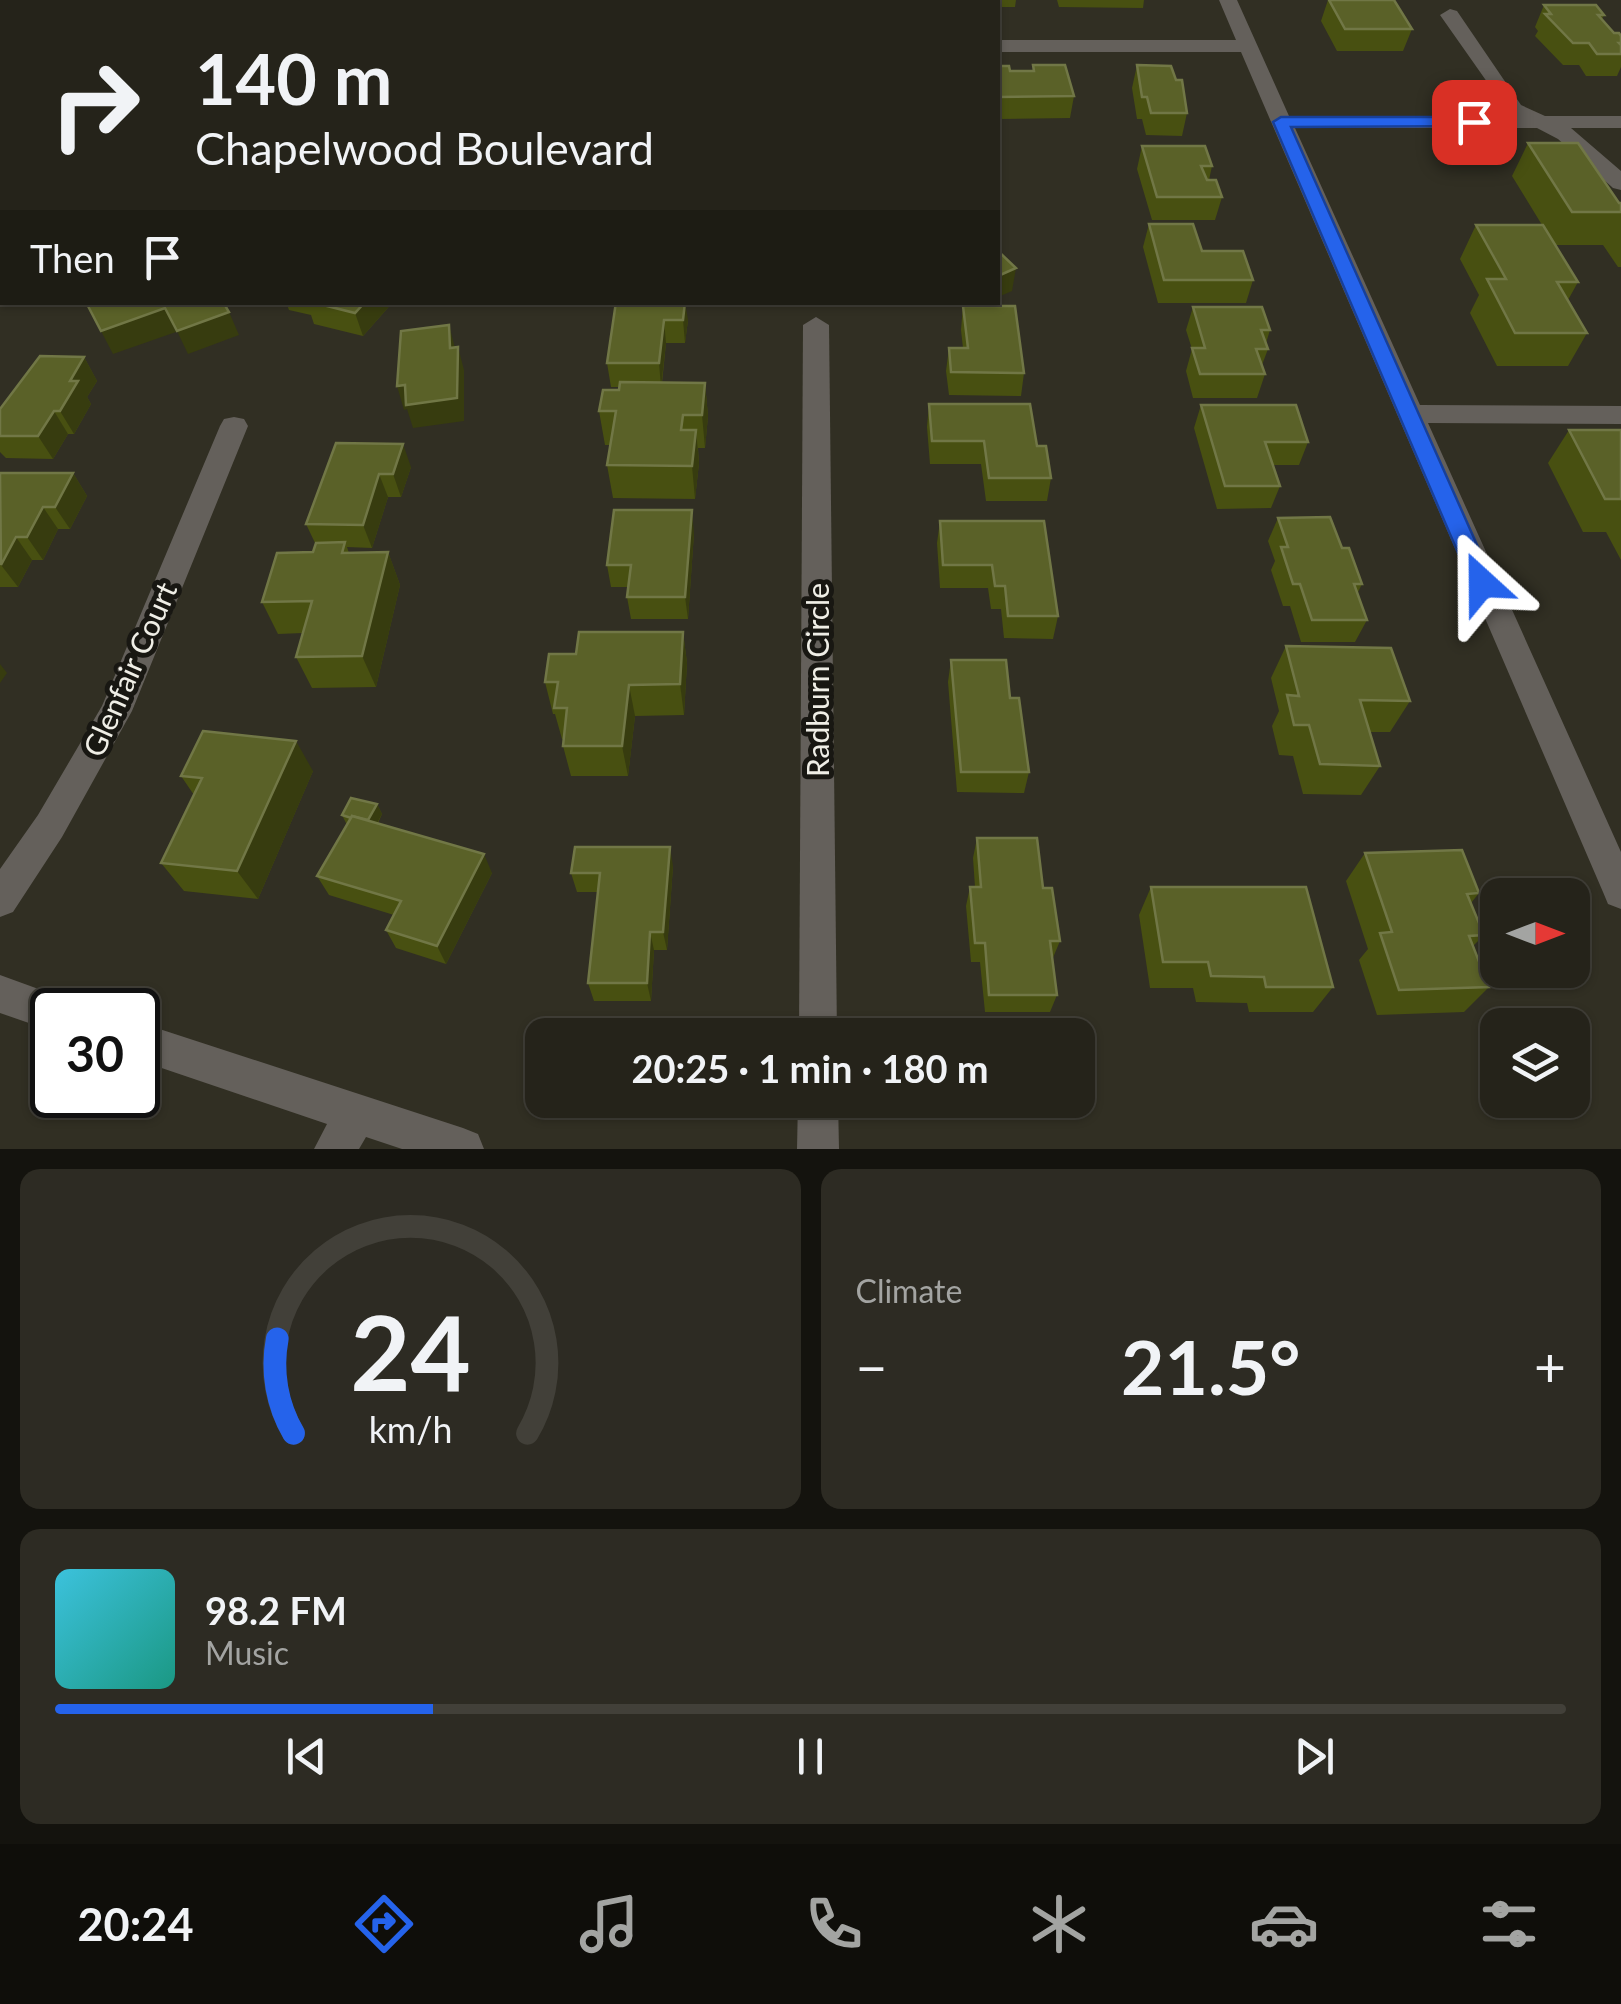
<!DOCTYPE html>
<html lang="en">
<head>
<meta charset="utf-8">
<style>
  body { margin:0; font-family:Lato,sans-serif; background:#2d2b23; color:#f1f3f6; height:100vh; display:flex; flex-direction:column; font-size:38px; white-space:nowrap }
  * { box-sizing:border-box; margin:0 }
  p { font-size:32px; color:#a3a4a2 }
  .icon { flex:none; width:55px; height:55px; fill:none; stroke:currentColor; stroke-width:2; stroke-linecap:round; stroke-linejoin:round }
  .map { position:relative; height:1149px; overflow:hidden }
  .side { display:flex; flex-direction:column; gap:20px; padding:20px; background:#14130e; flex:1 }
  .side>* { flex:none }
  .banner { position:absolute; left:0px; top:0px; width:1000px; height:305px; box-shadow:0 2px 8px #0004,0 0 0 2px #424039; background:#25231a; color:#f1f3f6; overflow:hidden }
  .needle { width:65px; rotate:90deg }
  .tools { position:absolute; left:1480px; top:878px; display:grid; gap:20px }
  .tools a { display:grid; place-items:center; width:110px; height:110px; border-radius:20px; background:#25231a; box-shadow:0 2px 8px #0004,0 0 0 2px #424039; font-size:50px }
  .speed { position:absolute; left:30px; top:988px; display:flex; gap:20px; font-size:50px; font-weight:700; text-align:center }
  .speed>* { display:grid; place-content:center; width:130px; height:130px; border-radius:50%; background:#25231a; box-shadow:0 2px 8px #0004,0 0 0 2px #424039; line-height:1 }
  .speed .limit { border:5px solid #111; border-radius:15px; background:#fff; color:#111 }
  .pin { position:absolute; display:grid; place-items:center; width:85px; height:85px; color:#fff; margin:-42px; border-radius:20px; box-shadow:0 5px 15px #0006 }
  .me { position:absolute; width:110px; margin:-55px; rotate:336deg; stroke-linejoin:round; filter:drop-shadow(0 0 8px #0008) }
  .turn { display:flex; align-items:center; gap:35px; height:210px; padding:0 30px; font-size:45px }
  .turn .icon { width:130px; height:130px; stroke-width:2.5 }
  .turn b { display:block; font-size:70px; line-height:85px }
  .then { display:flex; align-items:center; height:95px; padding:0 30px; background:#0003; gap:20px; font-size:38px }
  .big { font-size:75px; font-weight:700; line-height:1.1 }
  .side .card { flex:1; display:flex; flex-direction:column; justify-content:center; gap:15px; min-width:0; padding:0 35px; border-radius:20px; background:#2d2b23 }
  .side .dial { align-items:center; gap:0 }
  .dial svg { height:260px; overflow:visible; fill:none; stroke:#424039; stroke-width:7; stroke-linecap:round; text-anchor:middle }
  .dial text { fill:#f1f3f6; stroke:none }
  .song { display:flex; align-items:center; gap:30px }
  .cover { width:120px; height:120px; border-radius:15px; background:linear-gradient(135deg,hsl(190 70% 55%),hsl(170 70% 35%)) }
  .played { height:10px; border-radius:5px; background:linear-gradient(90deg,#2563eb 25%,#424039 25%) }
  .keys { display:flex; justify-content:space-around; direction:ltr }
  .heat { display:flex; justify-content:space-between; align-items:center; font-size:55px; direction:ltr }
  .side .tiles { flex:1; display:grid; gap:20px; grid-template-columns:1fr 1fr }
  .card:last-child { grid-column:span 2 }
  .trip { position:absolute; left:525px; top:1018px; width:570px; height:100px; border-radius:20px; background:#25231a; box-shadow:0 2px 8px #0004,0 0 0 2px #424039; font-weight:700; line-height:100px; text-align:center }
  .dock { display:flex; height:160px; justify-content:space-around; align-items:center; background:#0f0e0a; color:#a3a4a2 }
  .dock .icon { width:70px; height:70px }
  .dock .active { color:#2563eb }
  .dock b { font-size:45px; color:#f1f3f6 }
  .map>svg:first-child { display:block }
</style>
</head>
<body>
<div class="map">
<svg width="1621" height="1149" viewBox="0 0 1621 1149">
  <rect width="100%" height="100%" fill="#312f23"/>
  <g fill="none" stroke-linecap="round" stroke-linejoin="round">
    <g fill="#64605b" fill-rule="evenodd">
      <path d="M 1219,0 L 1237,0 L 1289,116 L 1511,116 L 1440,15 L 1450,9 L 1457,11 L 1521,105 L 1545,116 L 1621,116 L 1621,128 L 1571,128 L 1621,171 L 1621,190 L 1613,188 L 1558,139 L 1537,128 L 1295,128 L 1420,405 L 1621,406 L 1621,424 L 1428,423 L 1621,852 L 1621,909 L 1608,904 L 1603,892 L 1241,52 L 998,52 L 998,40 L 1236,40 Z"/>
      <path d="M 816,317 L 829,325 L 837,1035 L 799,1035 L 803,325 Z"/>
      <path d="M 234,417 L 244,419 L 248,426 L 132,711 L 62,837 L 13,912 L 0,917 L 0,869 L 38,815 L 102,706 L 220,426 L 224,419 Z"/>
      <path d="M 0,975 L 66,999 L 70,1010 L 52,1010 L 52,1031 L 0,1013 Z"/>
      <path d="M 138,1022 L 463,1128 L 478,1134 L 484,1149 L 402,1149 L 366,1137 L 359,1149 L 314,1149 L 327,1124 L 138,1060 Z"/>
      <path d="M 798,1100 L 838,1100 L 839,1149 L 797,1149 Z"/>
    </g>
  </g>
  <g fill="#485011">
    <path d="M 689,0 L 749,0 L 744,2 L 689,2 Z"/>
    <rect x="930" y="0" width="38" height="2"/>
    <path d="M 982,0 L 1016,0 L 1015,7 L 998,7 L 998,2 L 983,2 Z"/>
    <path d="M 1057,0 L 1144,0 L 1143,8 L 1059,7 Z"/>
    <path d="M 1328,0 L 1412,29 L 1403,51 L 1337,51 L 1321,21 Z"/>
    <path d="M 1544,5 L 1604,15 L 1602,19 L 1614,33 L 1621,36 L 1621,67 L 1617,76 L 1586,76 L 1579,65 L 1563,65 L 1535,36 L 1538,31 L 1535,27 Z"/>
    <path d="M 1033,65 L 1074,96 L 1070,118 L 998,119 L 998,66 L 1010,71 L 1033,71 Z"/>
    <path d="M 1137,65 L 1187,113 L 1182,136 L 1146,135 L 1142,119 L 1137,119 L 1132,88 Z"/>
    <path d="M 0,87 L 2,87 L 2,213 L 0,216 Z"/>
    <path d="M 1528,143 L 1621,203 L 1621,267 L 1618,267 L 1603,245 L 1555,245 L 1578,282 L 1568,300 L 1587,333 L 1568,366 L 1497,366 L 1470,313 L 1479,295 L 1460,259 L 1476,225 L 1542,225 L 1512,176 Z"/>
    <path d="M 1142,146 L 1212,166 L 1209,180 L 1222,197 L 1215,220 L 1152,220 L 1137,169 Z"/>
    <path d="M 1149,224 L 1202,251 L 1253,280 L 1246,303 L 1158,303 L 1143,247 Z"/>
    <path d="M 286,302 L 393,302 L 363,336 L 314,324 L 311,315 L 289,310 Z"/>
    <path d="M 616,302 L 688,320 L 685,343 L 666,343 L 662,383 L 705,383 L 708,416 L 705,448 L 698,448 L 699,463 L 695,499 L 613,498 L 607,465 L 610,445 L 605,445 L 599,411 L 619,390 L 620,387 L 611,387 L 607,363 Z"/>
    <path d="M 963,306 L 1024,373 L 1021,396 L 949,395 L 946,371 L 949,348 L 963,348 L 961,330 Z"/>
    <path d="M 1193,307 L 1270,330 L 1266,343 L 1268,349 L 1262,365 L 1265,374 L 1257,398 L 1193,398 L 1186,371 L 1192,349 L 1186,330 Z"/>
    <path d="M 84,357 L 97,381 L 87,397 L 91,404 L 74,434 L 68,434 L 53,459 L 6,458 L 0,452 L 0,409 Z"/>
    <path d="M 929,404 L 1037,446 L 1051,478 L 1047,501 L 986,501 L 981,464 L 930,464 L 927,427 Z"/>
    <path d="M 1201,405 L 1308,442 L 1299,465 L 1273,465 L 1280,486 L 1271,508 L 1217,509 L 1194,428 Z"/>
    <path d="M 1569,430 L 1621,430 L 1621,560 L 1606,532 L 1583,532 L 1548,463 Z"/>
    <path d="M 336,443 L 411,467 L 401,497 L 388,497 L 372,548 L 347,547 L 349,553 L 388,552 L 400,585 L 376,687 L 312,688 L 296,657 L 303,633 L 278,634 L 262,602 L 313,552 L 316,545 L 306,524 Z"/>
    <path d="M 0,473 L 73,473 L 87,496 L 70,529 L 58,529 L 43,560 L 32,560 L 18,587 L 0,587 Z"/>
    <path d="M 1278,518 L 1362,584 L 1357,594 L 1367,620 L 1355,642 L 1301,642 L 1290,606 L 1283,606 L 1271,570 L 1275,561 L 1268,541 Z"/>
    <path d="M 940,521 L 1058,616 L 1053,639 L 1004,638 L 1001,609 L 991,609 L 988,588 L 940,588 L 937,543 Z"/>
    <path d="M 694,533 L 688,619 L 631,619 L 627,597 L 628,587 L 611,587 L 607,565 Z"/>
    <path d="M 683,632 L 687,663 L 684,715 L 635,716 L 628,776 L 571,776 L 563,746 L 564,739 L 562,739 L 555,714 L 553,714 L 545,682 L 576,654 Z"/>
    <path d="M 1286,646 L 1410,701 L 1390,732 L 1369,732 L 1380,766 L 1361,795 L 1303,794 L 1293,756 L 1279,755 L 1272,726 L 1279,711 L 1271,678 Z"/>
    <path d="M 951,660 L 1010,698 L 1029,772 L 1024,793 L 957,792 L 948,682 Z"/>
    <path d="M 313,771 L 258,899 L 184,891 L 161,863 L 194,795 L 181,776 Z"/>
    <path d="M 377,804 L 382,814 L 378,823 L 492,873 L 446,964 L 396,948 L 386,930 L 394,915 L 329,895 L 317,876 L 347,825 L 342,815 Z"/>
    <path d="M 977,838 L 1043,888 L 1060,941 L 1052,960 L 1057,995 L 1050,1012 L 985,1012 L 980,962 L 971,962 L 966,906 L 970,887 L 975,887 L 973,858 Z"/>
    <path d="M 1365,853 L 1479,893 L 1471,903 L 1484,935 L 1473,946 L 1489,987 L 1464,1012 L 1377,1015 L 1359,960 L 1368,949 L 1346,881 Z"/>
    <path d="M 673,866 L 667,950 L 654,950 L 651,1001 L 594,1001 L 588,983 L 598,892 L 577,892 L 571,873 Z"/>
    <path d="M 1151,887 L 1333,987 L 1313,1012 L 1249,1012 L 1247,1003 L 1196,1002 L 1193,988 L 1150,988 L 1139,915 Z"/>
  </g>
  <g fill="#373c0f">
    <path d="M 139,0 L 153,0 L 154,2 L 141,2 Z"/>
    <path d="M 717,0 L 749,0 L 744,2 L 717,2 Z"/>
    <path d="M 0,197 L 2,201 L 2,213 L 0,216 Z"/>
    <path d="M 1016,268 L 1012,291 L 998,297 L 998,276 Z"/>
    <path d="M 365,302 L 393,302 L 363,336 L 355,313 Z"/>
    <path d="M 685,302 L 688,320 L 685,343 L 683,320 Z"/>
    <path d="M 165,308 L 176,332 L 113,354 L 101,331 Z"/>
    <path d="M 229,312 L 239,335 L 188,354 L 177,331 Z"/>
    <path d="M 664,320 L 666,343 L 661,387 L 659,363 Z"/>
    <path d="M 449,325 L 455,348 L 450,348 Z"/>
    <path d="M 458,347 L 464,370 L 464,421 L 413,428 L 407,409 L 404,410 L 397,386 Z"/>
    <path d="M 84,357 L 97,381 L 87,397 L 91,404 L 74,434 L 60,411 L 70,381 Z"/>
    <path d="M 705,383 L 708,416 L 705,448 L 702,415 Z"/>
    <path d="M 54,411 L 68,434 L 53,459 L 38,436 Z"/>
    <path d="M 696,430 L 699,463 L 695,499 L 692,466 Z"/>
    <path d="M 403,444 L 411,467 L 401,497 L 393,474 Z"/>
    <path d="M 73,473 L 87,496 L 70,529 L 55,507 Z"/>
    <path d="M 379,474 L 388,497 L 372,548 L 363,525 Z"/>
    <path d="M 43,507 L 58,529 L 43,560 L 27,537 Z"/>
    <path d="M 692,510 L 694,533 L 688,619 L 685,597 Z"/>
    <path d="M 16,537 L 32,560 L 18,587 L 1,565 Z"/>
    <path d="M 388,552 L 400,585 L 376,687 L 362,656 Z"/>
    <path d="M 683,632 L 687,663 L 684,715 L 680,684 Z"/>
    <path d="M 0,664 L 7,673 L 0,683 Z"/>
    <path d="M 629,685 L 635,716 L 628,776 L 622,746 Z"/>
    <path d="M 296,741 L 313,771 L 258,899 L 237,871 Z"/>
    <path d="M 377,804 L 382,814 L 372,832 L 367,822 Z"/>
    <path d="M 670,847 L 673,866 L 667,950 L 663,932 Z"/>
    <path d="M 484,854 L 492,873 L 446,964 L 437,946 Z"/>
    <path d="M 650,932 L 654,950 L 651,1001 L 647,983 Z"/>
  </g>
  <g fill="#5a6128" stroke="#717746" stroke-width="2.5">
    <path d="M 59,0 L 124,0 L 122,2 L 57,2 Z"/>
    <path d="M 317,0 L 316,2 L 243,2 L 244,2 Z"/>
    <path d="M 476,0 L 512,0 L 512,2 L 475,2 Z"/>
    <path d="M 1329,0 L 1394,0 L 1412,29 L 1345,29 Z"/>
    <path d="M 1544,5 L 1596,5 L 1604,15 L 1598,15 L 1614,33 L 1619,33 L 1621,36 L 1621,43 L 1619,43 L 1621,45 L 1621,54 L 1597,54 L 1589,43 L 1573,43 L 1545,14 L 1551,14 Z"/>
    <path d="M 1033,65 L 1065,65 L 1074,96 L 998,97 L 998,66 L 1009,66 L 1010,71 L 1034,71 Z"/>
    <path d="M 1137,65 L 1171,66 L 1176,80 L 1182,80 L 1187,113 L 1151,113 L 1147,97 L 1142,97 Z"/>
    <rect x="0" y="87" width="2" height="47"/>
    <path d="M 1528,143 L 1578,143 L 1619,203 L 1621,203 L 1621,212 L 1572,212 Z"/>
    <path d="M 1142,146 L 1205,146 L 1212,166 L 1201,166 L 1207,180 L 1216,180 L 1222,197 L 1157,197 Z"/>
    <rect x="0" y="156" width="2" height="29"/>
    <path d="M 1149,224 L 1193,224 L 1202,251 L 1243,251 L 1253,280 L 1164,280 Z"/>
    <path d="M 1476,225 L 1543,225 L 1578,282 L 1557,282 L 1587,333 L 1515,333 L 1487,279 L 1506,279 Z"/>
    <path d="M 998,251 L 1016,268 L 998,276 Z"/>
    <path d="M 100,302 L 223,302 L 229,312 L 177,331 L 165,308 L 101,331 L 88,306 Z"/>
    <path d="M 311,302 L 365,302 L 355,313 Z"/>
    <path d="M 616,302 L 685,302 L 683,320 L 664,320 L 659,363 L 607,363 Z"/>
    <path d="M 963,306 L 1015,306 L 1024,373 L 951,372 L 949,348 L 968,348 Z"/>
    <path d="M 1193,307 L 1262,307 L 1270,330 L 1261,330 L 1268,349 L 1256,349 L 1265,374 L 1200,374 L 1192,348 L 1205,348 Z"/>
    <path d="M 449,325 L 450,348 L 458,347 L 457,398 L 406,405 L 405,385 L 397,386 L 401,331 Z"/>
    <path d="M 40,356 L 84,357 L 70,381 L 78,381 L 60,411 L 54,411 L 38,436 L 0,436 L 0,409 Z"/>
    <path d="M 620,382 L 705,383 L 702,415 L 683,415 L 681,430 L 696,430 L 692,466 L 607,465 L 616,411 L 599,411 L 603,390 L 619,390 Z"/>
    <path d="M 929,404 L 1030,404 L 1037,446 L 1046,446 L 1051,478 L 989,478 L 984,441 L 932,441 Z"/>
    <path d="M 1201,405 L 1296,405 L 1308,442 L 1265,442 L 1280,486 L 1225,486 Z"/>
    <path d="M 1569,430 L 1621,430 L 1621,499 L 1605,499 Z"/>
    <path d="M 336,443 L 403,444 L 393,474 L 379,474 L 363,525 L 306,524 Z"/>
    <path d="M 0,473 L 73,473 L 55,507 L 43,507 L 27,537 L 16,537 L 1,565 Z"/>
    <path d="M 614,510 L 692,510 L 685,597 L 627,597 L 631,565 L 607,565 Z"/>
    <path d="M 1330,517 L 1342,548 L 1349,548 L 1362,584 L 1354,584 L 1367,620 L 1312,620 L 1300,584 L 1293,584 L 1281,547 L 1288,547 L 1278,518 Z"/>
    <path d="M 940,521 L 1044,521 L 1058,616 L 1008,616 L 1005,586 L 995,586 L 992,565 L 943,565 Z"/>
    <path d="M 345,542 L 342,553 L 388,552 L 362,656 L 296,657 L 312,601 L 262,602 L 277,553 L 313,552 L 316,543 Z"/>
    <path d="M 579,632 L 683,632 L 680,684 L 629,685 L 622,746 L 563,746 L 567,708 L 554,708 L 558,682 L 545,682 L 549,654 L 576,654 Z"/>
    <path d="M 1286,646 L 1391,648 L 1410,701 L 1360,700 L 1380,766 L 1320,764 L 1309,725 L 1294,725 L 1287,695 L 1299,696 Z"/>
    <path d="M 951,660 L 1006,660 L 1010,698 L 1019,698 L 1029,772 L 961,772 Z"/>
    <path d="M 203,731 L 296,741 L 237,871 L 161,863 L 202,778 L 181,776 Z"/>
    <path d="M 351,798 L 377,804 L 368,820 L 352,816 L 351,818 L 342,815 Z"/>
    <path d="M 352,816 L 484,854 L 437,946 L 386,930 L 401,901 L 317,876 Z"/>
    <path d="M 977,838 L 1037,838 L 1043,888 L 1052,888 L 1060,941 L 1050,941 L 1057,995 L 989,995 L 985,943 L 975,943 L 970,887 L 981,887 Z"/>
    <path d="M 575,847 L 670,847 L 663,932 L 650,932 L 647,983 L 588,983 L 600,873 L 571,873 Z"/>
    <path d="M 1462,850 L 1479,893 L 1467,894 L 1484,935 L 1469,936 L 1489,987 L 1399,990 L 1380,933 L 1392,932 L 1365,853 Z"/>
    <path d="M 1151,887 L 1306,887 L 1333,987 L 1266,987 L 1264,977 L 1211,976 L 1208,962 L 1163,962 Z"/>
  </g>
  <path fill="#2563eb" stroke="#184099" stroke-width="2.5" d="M 1474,117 L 1482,122 L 1479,126 L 1291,127 L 1494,583 L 1482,592 L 1471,583 L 1273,122 L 1281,117 Z"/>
  <g text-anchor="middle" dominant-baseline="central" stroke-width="10" stroke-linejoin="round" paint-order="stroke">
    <g font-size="30" fill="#efeee6" stroke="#181712">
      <text transform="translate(129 669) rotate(-66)">Glenfair Court</text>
      <text transform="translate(817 680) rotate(-90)">Radburn Circle</text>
    </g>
  </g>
</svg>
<div class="tools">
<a><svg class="needle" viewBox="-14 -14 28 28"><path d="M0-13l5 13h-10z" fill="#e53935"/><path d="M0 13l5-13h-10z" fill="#a3a4a2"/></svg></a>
<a><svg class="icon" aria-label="layers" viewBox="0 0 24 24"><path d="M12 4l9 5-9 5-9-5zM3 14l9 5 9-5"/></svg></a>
</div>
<div class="speed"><div class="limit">30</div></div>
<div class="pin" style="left:1474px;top:122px;background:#d93025"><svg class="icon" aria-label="arrive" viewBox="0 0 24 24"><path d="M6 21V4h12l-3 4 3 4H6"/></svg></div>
<svg class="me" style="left:1482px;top:583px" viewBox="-20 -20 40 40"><path d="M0-17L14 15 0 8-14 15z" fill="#2563eb" stroke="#fff" stroke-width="4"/></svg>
<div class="trip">20:25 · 1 min · 180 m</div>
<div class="banner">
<div class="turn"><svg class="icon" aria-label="right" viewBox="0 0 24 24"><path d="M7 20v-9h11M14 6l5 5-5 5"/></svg><div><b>140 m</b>Chapelwood Boulevard</div></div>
<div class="then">Then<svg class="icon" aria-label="arrive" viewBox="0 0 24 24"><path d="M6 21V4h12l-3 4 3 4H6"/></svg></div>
</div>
</div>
<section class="side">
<div class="tiles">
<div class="card dial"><svg viewBox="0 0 100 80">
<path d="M14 69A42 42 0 1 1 86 69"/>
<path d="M14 69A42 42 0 0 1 9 40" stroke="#2563eb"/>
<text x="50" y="56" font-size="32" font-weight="700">24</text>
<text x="50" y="72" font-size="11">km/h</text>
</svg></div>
<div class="card"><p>Climate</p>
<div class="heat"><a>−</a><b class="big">21.5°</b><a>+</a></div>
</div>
<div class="card">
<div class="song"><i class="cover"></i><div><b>98.2 FM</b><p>Music</p></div></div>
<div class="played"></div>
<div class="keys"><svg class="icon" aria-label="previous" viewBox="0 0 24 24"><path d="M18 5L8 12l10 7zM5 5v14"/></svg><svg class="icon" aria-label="pause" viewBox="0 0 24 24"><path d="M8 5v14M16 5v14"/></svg><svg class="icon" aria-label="next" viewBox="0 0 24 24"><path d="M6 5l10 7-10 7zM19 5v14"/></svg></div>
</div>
</div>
</section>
<nav class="dock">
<b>20:24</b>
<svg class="icon active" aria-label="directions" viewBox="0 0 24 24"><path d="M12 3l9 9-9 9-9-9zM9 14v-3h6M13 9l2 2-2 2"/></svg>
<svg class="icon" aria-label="music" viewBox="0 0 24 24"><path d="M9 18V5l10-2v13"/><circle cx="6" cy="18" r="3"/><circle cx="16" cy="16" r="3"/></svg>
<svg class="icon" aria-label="phone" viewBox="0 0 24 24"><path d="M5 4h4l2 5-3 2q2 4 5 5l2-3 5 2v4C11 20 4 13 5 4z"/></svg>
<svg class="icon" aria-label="climate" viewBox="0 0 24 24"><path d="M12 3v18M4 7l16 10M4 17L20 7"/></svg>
<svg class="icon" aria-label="car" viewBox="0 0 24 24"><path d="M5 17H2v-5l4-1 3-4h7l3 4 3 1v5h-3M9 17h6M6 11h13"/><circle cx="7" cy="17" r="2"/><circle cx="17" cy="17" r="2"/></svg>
<svg class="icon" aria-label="filters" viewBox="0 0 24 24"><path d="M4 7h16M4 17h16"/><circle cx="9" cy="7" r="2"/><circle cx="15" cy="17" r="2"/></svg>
</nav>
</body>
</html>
